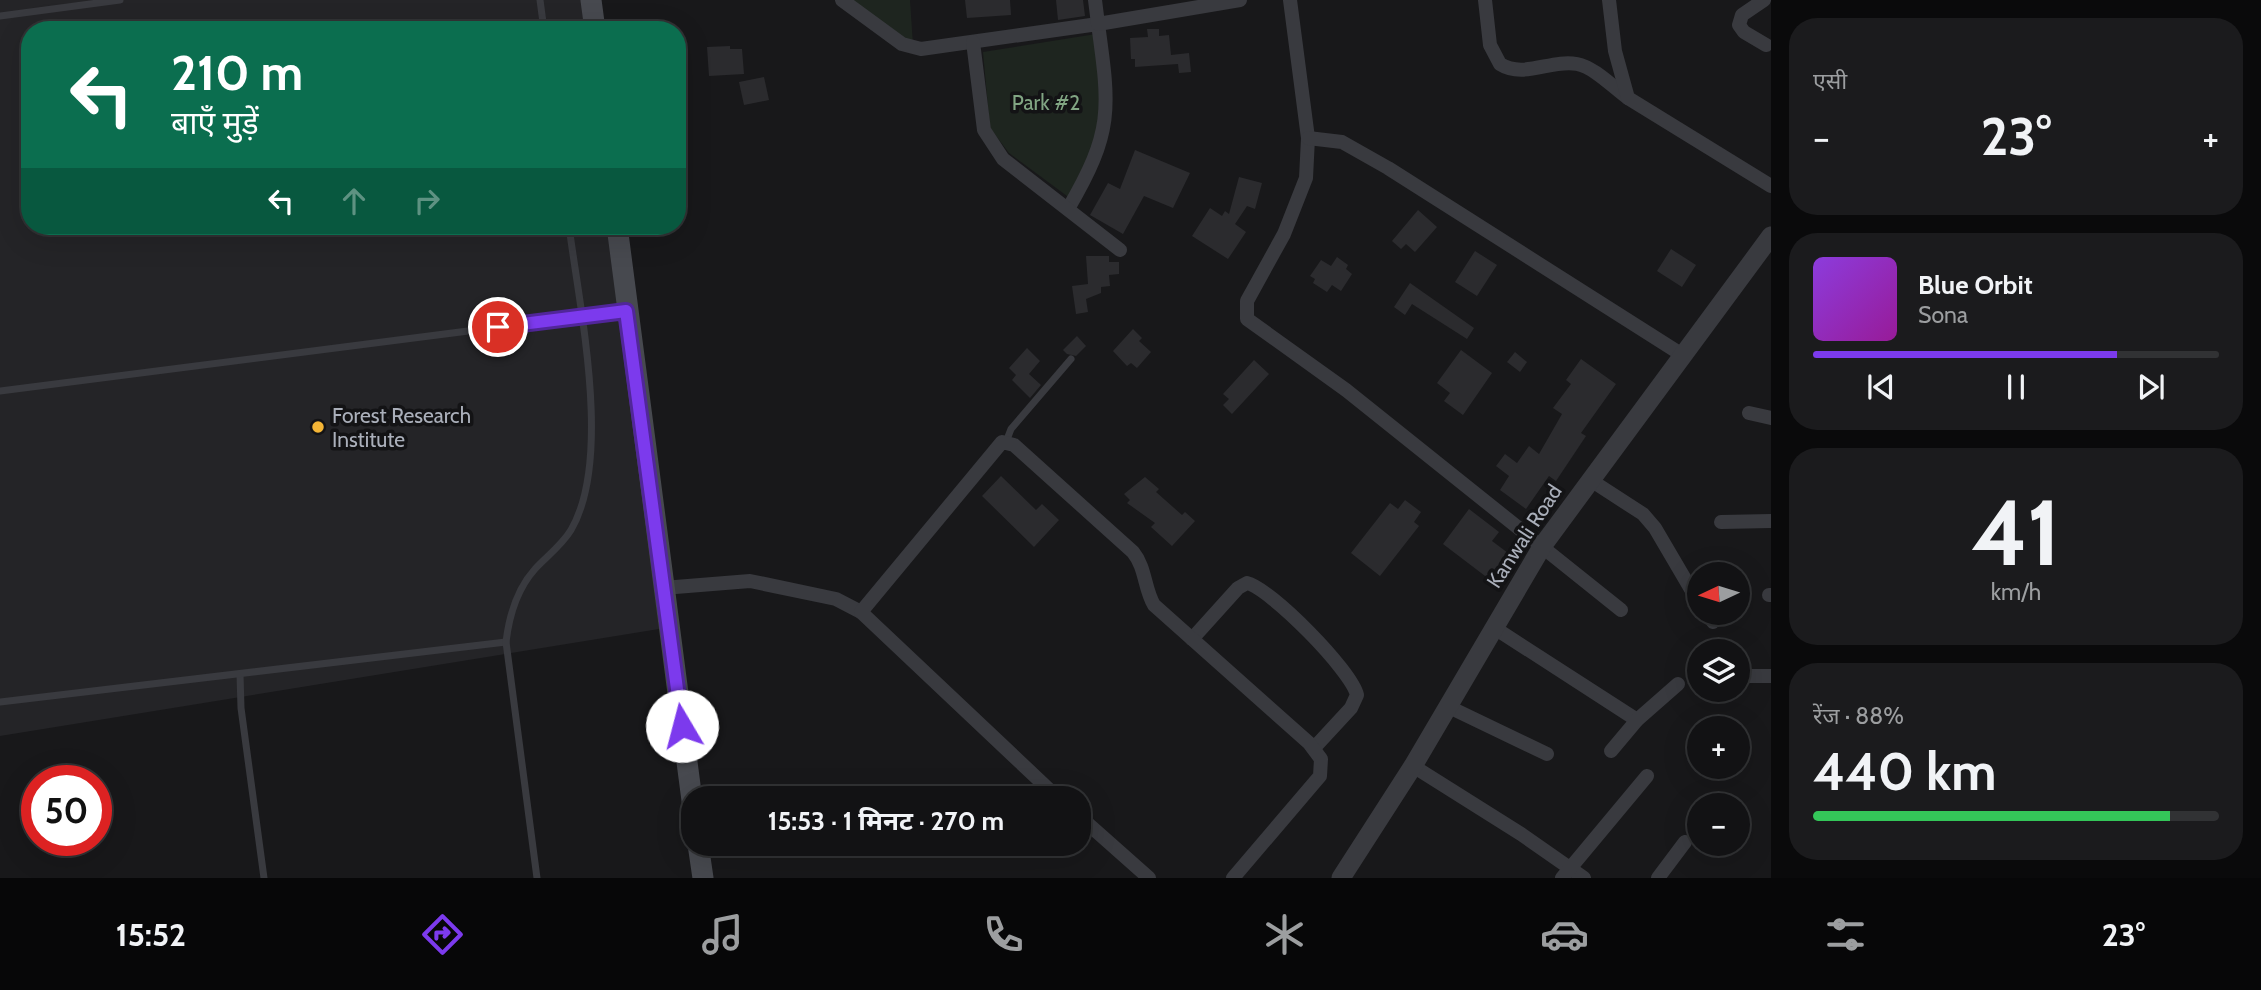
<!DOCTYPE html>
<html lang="hi">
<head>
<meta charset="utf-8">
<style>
  body { margin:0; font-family:Cabin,"Noto Sans Devanagari",sans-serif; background:#1b1b1d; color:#f1f3f6; height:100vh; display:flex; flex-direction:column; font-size:26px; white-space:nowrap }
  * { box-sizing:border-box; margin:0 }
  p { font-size:23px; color:#9c9ea0 }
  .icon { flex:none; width:38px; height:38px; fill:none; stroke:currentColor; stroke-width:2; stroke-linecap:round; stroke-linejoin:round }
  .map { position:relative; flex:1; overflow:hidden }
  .sheet { display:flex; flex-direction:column; gap:18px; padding:18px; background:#0a0a0b; width:490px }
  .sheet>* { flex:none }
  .banner { position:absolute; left:21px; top:21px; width:665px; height:214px; border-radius:28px; box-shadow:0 7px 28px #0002,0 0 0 2px #313234; background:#0b6e4f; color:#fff; overflow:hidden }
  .needle { width:46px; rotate:266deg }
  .controls { position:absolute; left:1687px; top:562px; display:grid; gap:14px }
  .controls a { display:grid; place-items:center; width:63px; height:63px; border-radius:50%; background:#121214; box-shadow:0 7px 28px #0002,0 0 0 2px #313234; font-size:35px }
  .speed { position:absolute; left:21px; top:765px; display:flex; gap:14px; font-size:35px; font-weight:700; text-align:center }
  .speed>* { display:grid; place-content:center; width:91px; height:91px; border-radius:50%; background:#121214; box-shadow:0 7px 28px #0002,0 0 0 2px #313234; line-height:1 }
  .speed .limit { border:10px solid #d22; background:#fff; color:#111 }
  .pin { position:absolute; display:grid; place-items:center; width:60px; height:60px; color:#fff; margin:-30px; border:4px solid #fff; border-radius:50%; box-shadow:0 2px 7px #0007 }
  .me { position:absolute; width:77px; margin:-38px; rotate:352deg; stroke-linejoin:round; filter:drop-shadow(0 0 5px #0008) }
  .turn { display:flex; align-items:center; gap:24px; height:147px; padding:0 35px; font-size:32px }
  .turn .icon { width:91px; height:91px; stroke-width:2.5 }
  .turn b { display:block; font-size:49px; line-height:60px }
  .lanes { display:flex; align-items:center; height:66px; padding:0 35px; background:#0003; justify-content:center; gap:35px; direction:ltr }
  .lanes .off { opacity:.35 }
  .big { font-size:52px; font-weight:700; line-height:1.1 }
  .sheet .widget { flex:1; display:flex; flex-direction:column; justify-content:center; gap:10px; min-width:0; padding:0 24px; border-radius:28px; background:#1b1b1d }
  .sheet .dial { align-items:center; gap:0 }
  .dial b { font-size:91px; line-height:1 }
  .song { display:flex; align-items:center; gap:21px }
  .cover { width:84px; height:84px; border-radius:10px; background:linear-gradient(135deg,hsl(270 70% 55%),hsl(300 70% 35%)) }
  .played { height:7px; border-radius:4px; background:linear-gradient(90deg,#7c3aed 75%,#313234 75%) }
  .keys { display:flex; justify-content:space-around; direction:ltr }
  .heat { display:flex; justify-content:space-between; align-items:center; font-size:38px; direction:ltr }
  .charge { height:10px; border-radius:5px; background:linear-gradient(90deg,#34c759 88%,#313234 0) }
  .trip { position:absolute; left:681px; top:786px; width:410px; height:70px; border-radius:28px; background:#121214; box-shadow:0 7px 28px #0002,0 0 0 2px #313234; font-weight:700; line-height:70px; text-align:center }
  .tabs { display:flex; height:112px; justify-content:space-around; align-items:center; background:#070708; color:#9c9ea0 }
  .tabs .icon { width:49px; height:49px }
  .tabs .on { color:#7c3aed }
  .tabs b { font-size:32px; color:#f1f3f6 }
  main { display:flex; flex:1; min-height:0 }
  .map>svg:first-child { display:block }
</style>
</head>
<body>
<main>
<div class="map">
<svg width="1771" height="878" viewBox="0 0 1771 878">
  <rect width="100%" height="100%" fill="#18181a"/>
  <path fill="#242427" d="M 0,0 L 586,0 L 590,30 L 30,30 L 30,226 L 612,226 L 659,629 L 0,736 Z"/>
  <g fill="#1e251f">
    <path d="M 848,0 L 910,0 L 913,45 Z"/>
    <path d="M 1096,34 L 1105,98 L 1091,163 L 1071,199 L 1009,153 L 990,128 L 983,52 Z"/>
  </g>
  <g fill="#2b2b2e">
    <path d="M 965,0 L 1010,0 L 1011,15 L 967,18 Z"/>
    <path d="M 1056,0 L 1083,0 L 1085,16 L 1058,20 Z"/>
    <path d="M 1147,29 L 1159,29 L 1159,36 L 1169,35 L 1171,55 L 1189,53 L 1191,72 L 1179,73 L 1178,64 L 1135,67 L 1135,59 L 1131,59 L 1130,38 L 1148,37 Z"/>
    <path d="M 730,46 L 730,49 L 742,49 L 744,74 L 709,76 L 707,47 Z"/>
    <path d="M 764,77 L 769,100 L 744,105 L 739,82 Z"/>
    <path d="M 1135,150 L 1190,173 L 1173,208 L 1144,196 L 1123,234 L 1090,215 L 1108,183 L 1120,189 Z"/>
    <path d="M 1239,177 L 1262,183 L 1255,209 L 1247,206 L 1235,224 L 1246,232 L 1228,259 L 1192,236 L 1210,208 L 1222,216 L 1225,211 L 1229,214 Z"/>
    <path d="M 1418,210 L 1437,227 L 1415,252 L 1406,244 L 1401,249 L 1392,241 Z"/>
    <path d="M 1671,249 L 1696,265 L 1682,287 L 1657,271 Z"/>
    <path d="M 1475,251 L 1497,265 L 1477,296 L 1455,282 Z"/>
    <path d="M 1086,256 L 1109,256 L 1109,262 L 1119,262 L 1119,274 L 1109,275 L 1110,286 L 1101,287 L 1101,293 L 1086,299 L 1088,312 L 1076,314 L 1072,286 L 1088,284 Z"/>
    <path d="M 1337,257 L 1348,265 L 1346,269 L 1352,274 L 1341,291 L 1332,285 L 1327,292 L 1313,283 L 1315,279 L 1310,276 L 1321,260 L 1331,266 Z"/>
    <path d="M 1410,283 L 1474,328 L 1467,339 L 1412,304 L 1405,315 L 1394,307 Z"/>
    <path d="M 1133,329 L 1142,338 L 1139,341 L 1151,352 L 1137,368 L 1131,363 L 1127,366 L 1113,351 Z"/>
    <path d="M 1077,336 L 1086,346 L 1076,356 L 1067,354 L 1063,350 Z"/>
    <path d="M 1027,348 L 1040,361 L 1029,374 L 1041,385 L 1030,398 L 1012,380 L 1016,375 L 1009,368 Z"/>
    <path d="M 1461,350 L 1492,373 L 1463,415 L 1444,401 L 1450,393 L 1437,383 Z"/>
    <path d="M 1515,352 L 1527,362 L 1520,372 L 1507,362 Z"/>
    <path d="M 1581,359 L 1616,384 L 1581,433 L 1586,436 L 1556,481 L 1549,476 L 1526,509 L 1500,490 L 1509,476 L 1496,466 L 1505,454 L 1517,463 L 1529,446 L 1539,454 L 1562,414 L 1553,408 L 1571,384 L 1566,380 Z"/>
    <path d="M 1254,360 L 1269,374 L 1232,414 L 1223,405 L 1229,399 L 1223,394 Z"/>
    <path d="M 1001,476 L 1036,510 L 1042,504 L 1059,520 L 1034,547 L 982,496 Z"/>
    <path d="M 1145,477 L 1159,489 L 1156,492 L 1182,515 L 1185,512 L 1195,521 L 1172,546 L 1151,527 L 1155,523 L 1127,503 L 1130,500 L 1124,494 Z"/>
    <path d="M 1405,500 L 1421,512 L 1414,522 L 1419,526 L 1380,576 L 1351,553 L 1390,503 L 1398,509 Z"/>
    <path d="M 1469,509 L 1499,532 L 1492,541 L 1512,556 L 1493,582 L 1443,544 Z"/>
  </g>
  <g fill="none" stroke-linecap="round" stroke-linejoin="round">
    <g stroke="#393a3f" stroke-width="7">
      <path d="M 540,0 L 544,30"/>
      <path d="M 0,16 L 120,0"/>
      <path d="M 0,391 L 624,311"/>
      <path d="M 1006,442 L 1011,429 L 1071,359"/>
      <path d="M 240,674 L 241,708 L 264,878"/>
      <path d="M 0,702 L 506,642"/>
      <path d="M 537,878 L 506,642 C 509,617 517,589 535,569 C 546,557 562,545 571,530 C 613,458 579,306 569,226"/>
    </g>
    <g stroke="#393a3f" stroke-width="14">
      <path d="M 842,0 L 902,44 L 921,49 L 1098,24 C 1110,110 1113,132 1068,209"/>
      <path d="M 1095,0 L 1098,24 L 1240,0"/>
      <path d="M 1290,0 L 1308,138 L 1306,178 L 1284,234 L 1247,301 L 1247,319 L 1346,390 L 1621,610"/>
      <path d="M 1485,0 L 1490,45 L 1500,64 C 1524,79 1551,59 1577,64 C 1594,67 1614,88 1628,98"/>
      <path d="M 1609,0 L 1615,51 L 1628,98 L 1771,186"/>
      <path d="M 1764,0 L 1742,15 L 1739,25 L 1744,32 L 1766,45"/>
      <path d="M 973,42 L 984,130 L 1003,159 L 1120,250"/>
      <path d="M 1308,138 L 1342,142 L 1388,168 L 1684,356"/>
      <path d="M 1749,413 L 1771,418"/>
      <path d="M 1589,479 L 1643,514 L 1655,528 L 1699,603"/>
      <path d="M 1721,522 L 1771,521"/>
      <path d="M 663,588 L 750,581 L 836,599 L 861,612"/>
      <path d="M 1769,595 L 1771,595"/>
      <path d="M 1707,612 L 1713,622"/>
      <path d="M 1493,627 L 1637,720"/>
      <path d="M 1192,639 L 1238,588 L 1247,583 C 1270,588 1352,671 1357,695 L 1351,708 L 1314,748"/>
      <path d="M 1738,676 L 1771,676"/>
      <path d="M 1449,707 L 1547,754"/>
      <path d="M 1611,751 L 1637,720 L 1678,684"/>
      <path d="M 1413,766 L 1521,834 L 1584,878"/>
      <path d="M 1058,798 L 861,612 L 1002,442 L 1014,445 L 1133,552 C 1146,568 1144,588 1154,605 L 1309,743 L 1321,759 L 1320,776 L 1233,878"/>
      <path d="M 1078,815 L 1149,878"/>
      <path d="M 1562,878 L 1647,776"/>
      <path d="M 1658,878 L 1685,842"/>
    </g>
    <path stroke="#393a3f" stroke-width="19" d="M 1341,878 L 1413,766 L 1543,545 L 1771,236"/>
    <g stroke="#47494f" stroke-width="21">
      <path d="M 591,0 L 595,30"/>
      <path d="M 617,226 L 693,808"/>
      <path d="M 698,844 L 703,878"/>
    </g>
  </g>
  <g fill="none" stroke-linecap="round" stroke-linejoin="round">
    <g stroke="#51269a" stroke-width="18">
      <path id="route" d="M 498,327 L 626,311 L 682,726"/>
    </g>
    <use href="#route" stroke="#7c3aed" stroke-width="12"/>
  </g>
  <circle fill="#f4b536" stroke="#131315" stroke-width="2.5" cx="318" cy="427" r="7"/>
  <g text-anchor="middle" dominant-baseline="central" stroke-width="7" stroke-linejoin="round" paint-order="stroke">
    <g font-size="21" fill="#81a583" stroke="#131315">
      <text x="1046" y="102">Park #2</text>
    </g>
    <g font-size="21" fill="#aaafba" stroke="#131315" text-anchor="start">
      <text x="332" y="415">Forest Research<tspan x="332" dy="24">Institute</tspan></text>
    </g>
    <g font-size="21" fill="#aaafba" stroke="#131315">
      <text transform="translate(1524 536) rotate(-57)">Kanwali Road</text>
    </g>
  </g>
</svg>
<div class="controls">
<a><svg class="needle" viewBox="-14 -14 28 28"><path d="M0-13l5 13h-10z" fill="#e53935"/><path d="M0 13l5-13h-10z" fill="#9c9ea0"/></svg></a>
<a><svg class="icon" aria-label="layers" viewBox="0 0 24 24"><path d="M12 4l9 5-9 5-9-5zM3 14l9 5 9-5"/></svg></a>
<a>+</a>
<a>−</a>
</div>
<div class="speed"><div class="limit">50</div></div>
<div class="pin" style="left:498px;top:327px;background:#d93025"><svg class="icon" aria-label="arrive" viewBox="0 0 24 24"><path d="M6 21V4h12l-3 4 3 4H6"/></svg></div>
<svg class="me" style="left:682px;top:726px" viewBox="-20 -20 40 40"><circle r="19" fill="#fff"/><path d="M0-13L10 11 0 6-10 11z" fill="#7c3aed"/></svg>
<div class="trip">15:53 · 1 मिनट · 270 m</div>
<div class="banner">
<div class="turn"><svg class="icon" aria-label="left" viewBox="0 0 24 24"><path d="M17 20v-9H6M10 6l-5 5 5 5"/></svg><div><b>210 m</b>बाएँ मुड़ें</div></div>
<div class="lanes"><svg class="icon" aria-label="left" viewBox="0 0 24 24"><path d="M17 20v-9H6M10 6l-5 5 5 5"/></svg><svg class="icon off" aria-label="ahead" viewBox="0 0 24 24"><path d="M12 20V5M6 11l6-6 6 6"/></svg><svg class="icon off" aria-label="right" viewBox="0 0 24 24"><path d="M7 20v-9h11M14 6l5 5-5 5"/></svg></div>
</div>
</div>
<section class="sheet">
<div class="widget"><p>एसी</p>
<div class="heat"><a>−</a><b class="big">23°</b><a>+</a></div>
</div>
<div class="widget">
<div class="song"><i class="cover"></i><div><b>Blue Orbit</b><p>Sona</p></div></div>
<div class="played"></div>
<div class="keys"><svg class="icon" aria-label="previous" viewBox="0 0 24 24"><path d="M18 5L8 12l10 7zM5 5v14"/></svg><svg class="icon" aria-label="pause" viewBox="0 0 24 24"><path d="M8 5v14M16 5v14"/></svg><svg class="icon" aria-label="next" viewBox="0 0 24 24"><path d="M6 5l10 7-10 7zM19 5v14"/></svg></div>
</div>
<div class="widget dial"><b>41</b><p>km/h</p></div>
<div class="widget"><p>रेंज · 88%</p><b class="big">440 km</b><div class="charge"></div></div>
</section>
</main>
<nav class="tabs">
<b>15:52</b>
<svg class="icon on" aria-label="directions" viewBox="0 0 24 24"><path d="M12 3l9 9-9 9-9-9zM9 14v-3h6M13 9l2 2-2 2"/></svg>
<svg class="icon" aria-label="music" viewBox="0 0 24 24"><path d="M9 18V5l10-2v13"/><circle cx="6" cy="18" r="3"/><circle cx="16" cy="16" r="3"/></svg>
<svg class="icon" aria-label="phone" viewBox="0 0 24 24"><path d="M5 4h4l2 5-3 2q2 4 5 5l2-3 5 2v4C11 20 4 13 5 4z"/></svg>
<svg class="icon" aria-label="climate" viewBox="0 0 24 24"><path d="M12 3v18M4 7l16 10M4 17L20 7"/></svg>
<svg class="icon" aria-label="car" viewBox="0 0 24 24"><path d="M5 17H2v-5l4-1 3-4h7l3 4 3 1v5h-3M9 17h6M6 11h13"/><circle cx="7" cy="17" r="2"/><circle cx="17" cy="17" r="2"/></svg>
<svg class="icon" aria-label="filters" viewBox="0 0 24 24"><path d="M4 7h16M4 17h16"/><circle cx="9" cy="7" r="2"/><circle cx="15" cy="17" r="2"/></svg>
<b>23°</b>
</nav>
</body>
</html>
